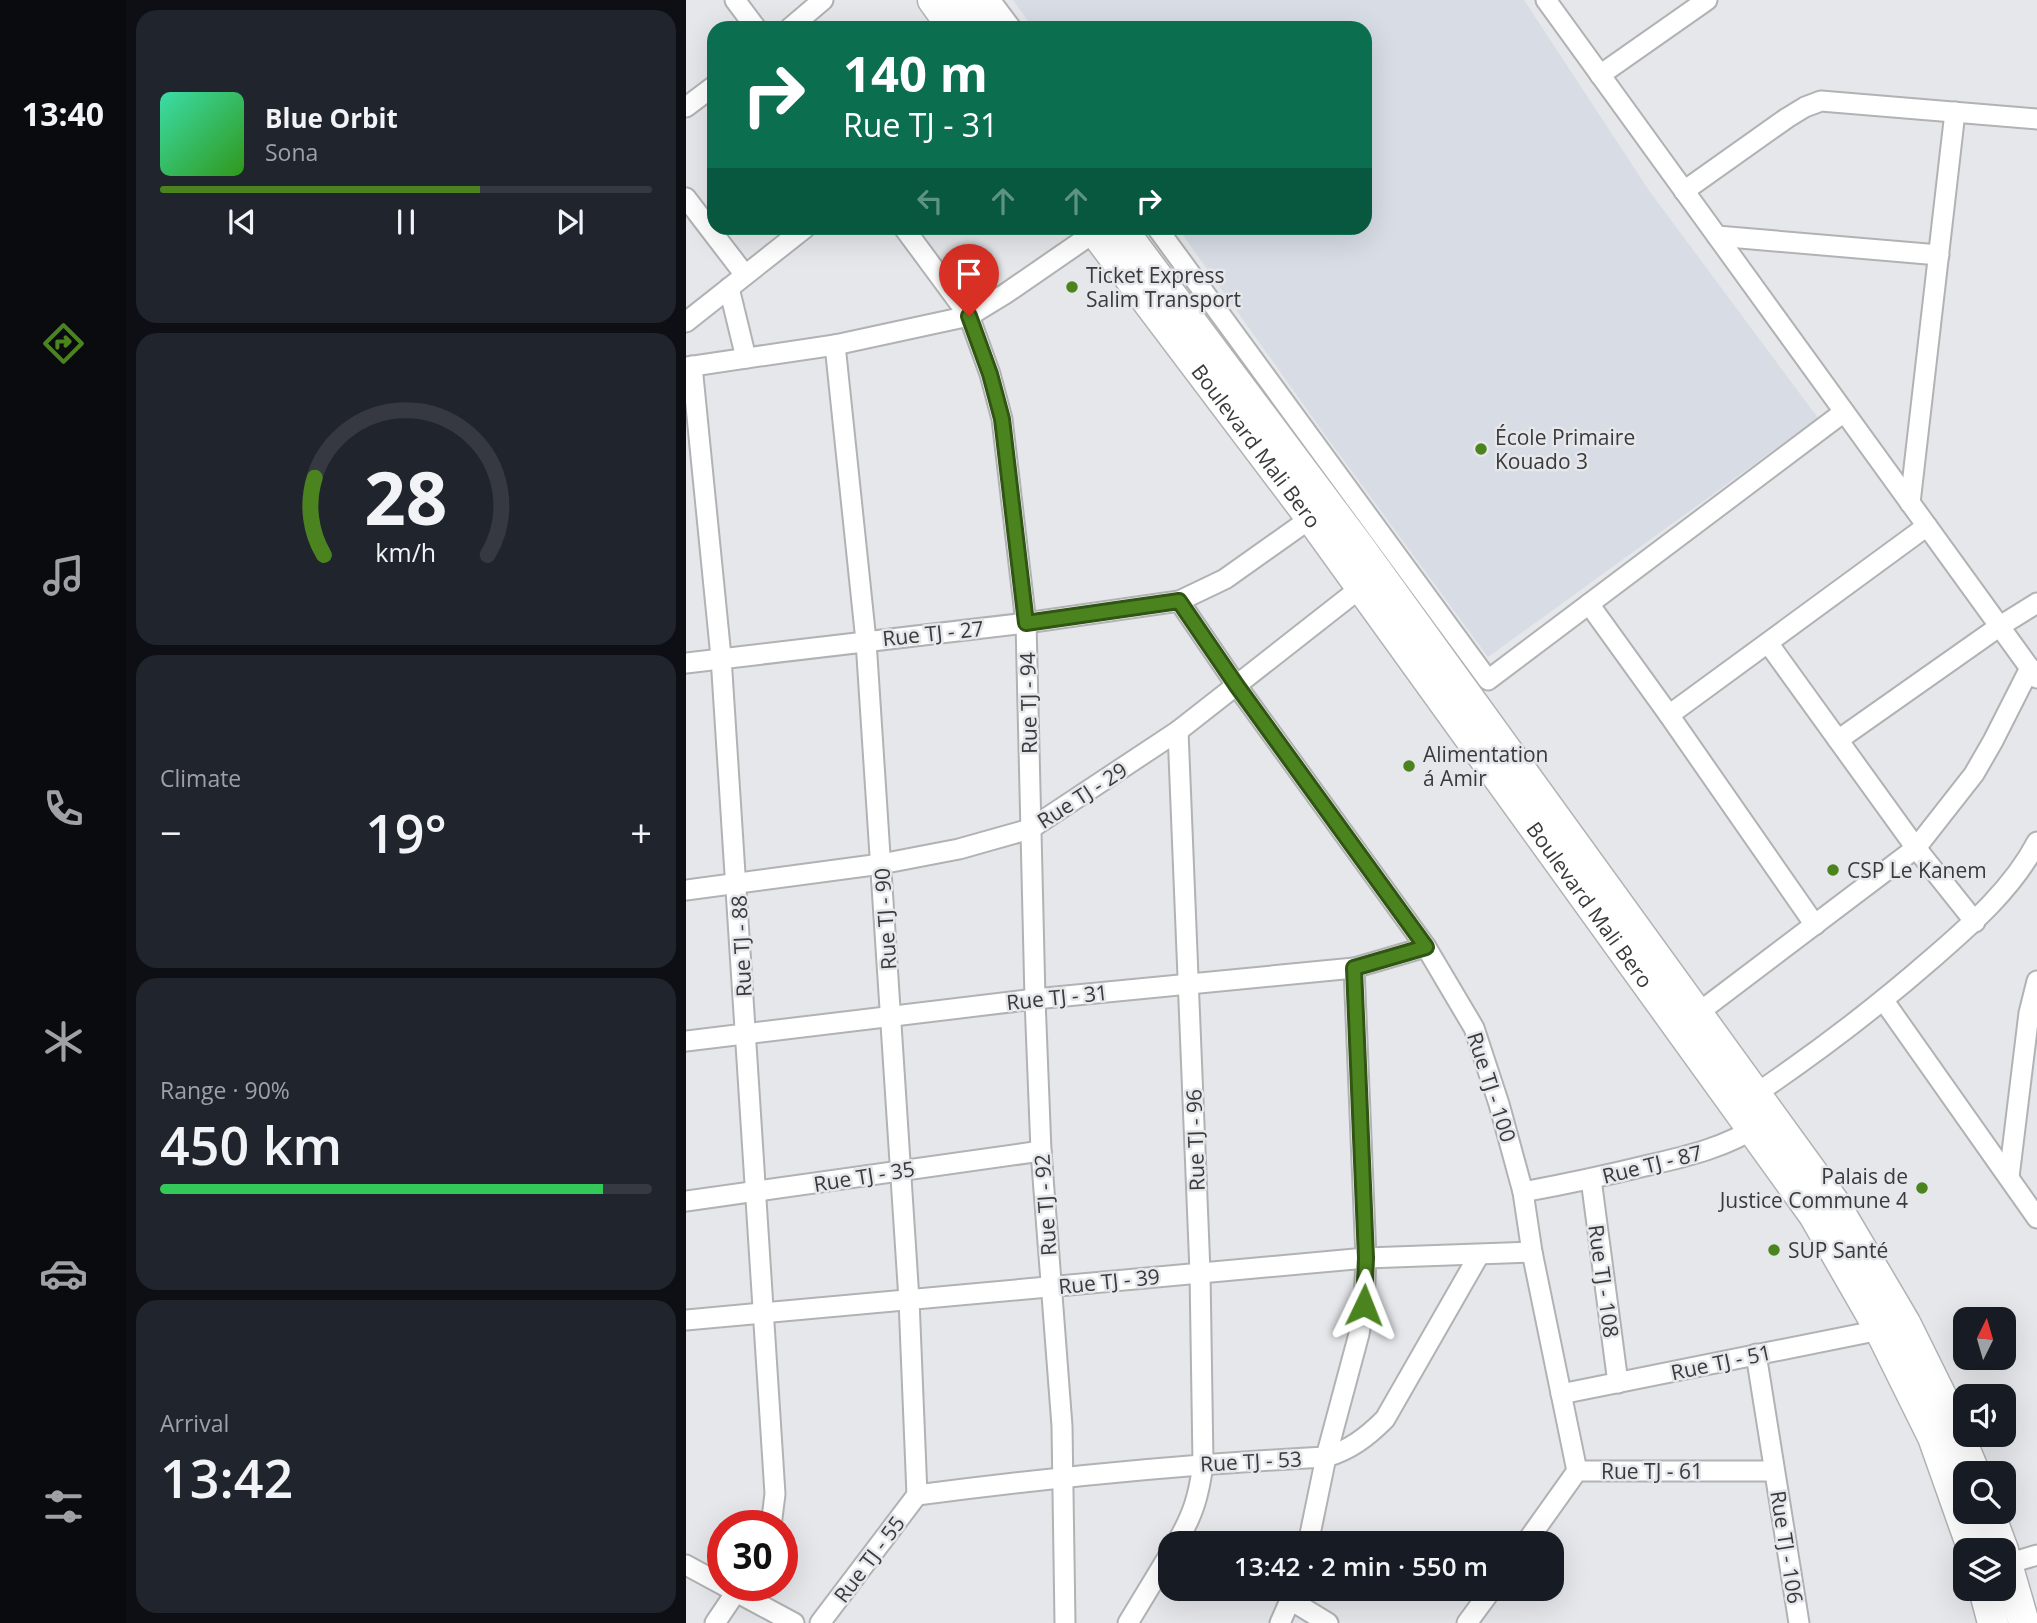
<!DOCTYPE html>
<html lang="en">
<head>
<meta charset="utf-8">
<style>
  body { margin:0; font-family:"Open Sans",sans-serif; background:#20242c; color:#f1f3f6; height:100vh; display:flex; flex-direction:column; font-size:26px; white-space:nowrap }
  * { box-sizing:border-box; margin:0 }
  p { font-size:23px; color:#9ea1a6 }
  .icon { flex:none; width:38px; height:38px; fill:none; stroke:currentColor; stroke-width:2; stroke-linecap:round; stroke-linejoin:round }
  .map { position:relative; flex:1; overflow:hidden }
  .side { display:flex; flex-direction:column; gap:10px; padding:10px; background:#0d0f14; width:560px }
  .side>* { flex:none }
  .guide { position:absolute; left:21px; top:21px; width:665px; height:214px; border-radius:21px; box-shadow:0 7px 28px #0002; background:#0b6e4f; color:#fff; overflow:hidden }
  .needle { width:46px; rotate:5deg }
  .controls { position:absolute; left:1267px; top:1307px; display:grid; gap:14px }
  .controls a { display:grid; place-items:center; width:63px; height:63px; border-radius:14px; background:#171b24; box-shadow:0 7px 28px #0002; font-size:35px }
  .speed { position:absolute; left:21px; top:1510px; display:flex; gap:14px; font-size:35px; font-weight:700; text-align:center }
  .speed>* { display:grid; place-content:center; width:91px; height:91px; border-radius:50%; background:#171b24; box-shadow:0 7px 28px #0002; line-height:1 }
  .speed .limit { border:10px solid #d22; background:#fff; color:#111 }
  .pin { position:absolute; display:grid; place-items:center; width:60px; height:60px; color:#fff; margin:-72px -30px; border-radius:50% 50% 50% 0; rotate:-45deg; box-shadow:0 0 7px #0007 }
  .pin .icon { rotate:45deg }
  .me { position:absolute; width:77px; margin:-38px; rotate:2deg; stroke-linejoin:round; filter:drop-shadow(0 0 5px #0008) }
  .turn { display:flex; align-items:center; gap:24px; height:147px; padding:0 21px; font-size:32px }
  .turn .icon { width:91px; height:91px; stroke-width:2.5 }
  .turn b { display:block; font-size:49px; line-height:60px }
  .lanes { display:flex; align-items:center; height:66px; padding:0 21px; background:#0003; justify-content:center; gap:35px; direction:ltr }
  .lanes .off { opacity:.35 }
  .big { font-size:52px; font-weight:600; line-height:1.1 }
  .side .widget { flex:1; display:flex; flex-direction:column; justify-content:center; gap:10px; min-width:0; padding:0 24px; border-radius:21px; background:#20242c }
  .side .dial { align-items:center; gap:0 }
  .dial svg { height:182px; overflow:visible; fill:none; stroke:#363941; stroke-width:7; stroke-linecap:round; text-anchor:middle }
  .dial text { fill:#f1f3f6; stroke:none }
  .song { display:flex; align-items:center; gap:21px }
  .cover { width:84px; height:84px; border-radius:10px; background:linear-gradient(135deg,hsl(160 70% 55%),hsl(110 70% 35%)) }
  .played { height:7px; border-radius:4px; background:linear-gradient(90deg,#4b841e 65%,#363941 65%) }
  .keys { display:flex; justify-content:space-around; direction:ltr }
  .heat { display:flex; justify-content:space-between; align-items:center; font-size:38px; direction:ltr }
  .charge { height:10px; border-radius:5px; background:linear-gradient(90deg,#34c759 90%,#363941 0) }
  .trip { position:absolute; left:472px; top:1531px; width:406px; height:70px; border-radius:21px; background:#171b24; box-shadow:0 7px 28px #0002; font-weight:600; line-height:70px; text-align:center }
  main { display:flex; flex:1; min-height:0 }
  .menu { display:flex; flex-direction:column; width:126px; justify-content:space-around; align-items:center; background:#090b0e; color:#9ea1a6 }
  .menu .icon { width:49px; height:49px }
  .menu .selected { color:#4b841e }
  .menu b { font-size:32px; color:#f1f3f6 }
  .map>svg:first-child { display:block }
</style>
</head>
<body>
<main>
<nav class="menu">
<b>13:40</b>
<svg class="icon selected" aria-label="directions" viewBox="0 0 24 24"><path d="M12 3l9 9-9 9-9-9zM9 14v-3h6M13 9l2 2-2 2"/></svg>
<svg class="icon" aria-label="music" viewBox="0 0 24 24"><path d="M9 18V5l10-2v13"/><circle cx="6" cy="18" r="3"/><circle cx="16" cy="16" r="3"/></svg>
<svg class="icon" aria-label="phone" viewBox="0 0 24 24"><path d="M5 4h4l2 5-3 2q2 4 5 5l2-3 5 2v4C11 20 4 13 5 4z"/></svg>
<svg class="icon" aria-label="climate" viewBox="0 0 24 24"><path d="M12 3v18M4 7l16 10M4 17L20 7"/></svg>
<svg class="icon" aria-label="car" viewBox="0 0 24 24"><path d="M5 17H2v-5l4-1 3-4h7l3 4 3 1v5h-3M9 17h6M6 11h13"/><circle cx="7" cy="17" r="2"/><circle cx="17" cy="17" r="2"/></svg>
<svg class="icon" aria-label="filters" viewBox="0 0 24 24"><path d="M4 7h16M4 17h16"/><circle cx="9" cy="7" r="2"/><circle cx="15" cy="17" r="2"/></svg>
</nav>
<section class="side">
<div class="widget">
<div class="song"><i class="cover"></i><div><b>Blue Orbit</b><p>Sona</p></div></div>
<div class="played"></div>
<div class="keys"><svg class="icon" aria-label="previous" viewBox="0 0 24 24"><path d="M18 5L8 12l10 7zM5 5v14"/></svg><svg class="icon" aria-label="pause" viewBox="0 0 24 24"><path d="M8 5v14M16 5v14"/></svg><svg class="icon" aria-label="next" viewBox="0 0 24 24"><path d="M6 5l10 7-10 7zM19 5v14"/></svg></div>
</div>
<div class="widget dial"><svg viewBox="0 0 100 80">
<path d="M14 69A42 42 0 1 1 86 69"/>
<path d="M14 69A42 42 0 0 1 10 35" stroke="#4b841e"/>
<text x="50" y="56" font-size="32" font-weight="700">28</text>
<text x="50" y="72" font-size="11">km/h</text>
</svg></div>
<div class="widget"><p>Climate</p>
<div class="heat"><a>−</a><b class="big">19°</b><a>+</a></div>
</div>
<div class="widget"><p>Range · 90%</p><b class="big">450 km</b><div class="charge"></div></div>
<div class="widget"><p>Arrival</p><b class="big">13:42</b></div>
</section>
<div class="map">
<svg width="1351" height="1623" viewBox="0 0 1351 1623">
  <rect width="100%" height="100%" fill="#e6e7ea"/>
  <path fill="#d7dce5" d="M 327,0 L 838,0 L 964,192 L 1132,418 L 802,657 L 634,428 L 492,228 L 679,228 L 679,28 L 347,28 Z"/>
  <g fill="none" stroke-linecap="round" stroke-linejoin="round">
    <g stroke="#b0b2b4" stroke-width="23">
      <g id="street">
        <path d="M 49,0 L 70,28"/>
        <path d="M 304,0 L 325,28"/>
        <path d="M 860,0 L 1351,678"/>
        <path d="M 104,28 L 137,0"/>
        <path d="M 914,75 L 1021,0"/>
        <path d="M 0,107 L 28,86"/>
        <path d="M 998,191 L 1101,118 L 1119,107 L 1135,101 L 1351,119"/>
        <path d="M 0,198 L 59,275"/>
        <path d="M 218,228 L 283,316 L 304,374 L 316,419 L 340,623 L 349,999 L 355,1151 L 376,1426 L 379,1623"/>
        <path d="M 471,228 L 802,680 L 1158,412"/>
        <path d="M 1031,236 L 1253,255"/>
        <path d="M 43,288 L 60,358"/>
        <path d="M 0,322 L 119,228"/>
        <path d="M 149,345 L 180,641 L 223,1300 L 231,1495"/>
        <path d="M 6,366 L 35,657 L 89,1494 L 85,1526"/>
        <path d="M 0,367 L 149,345 L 283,316 L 319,294 L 409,232"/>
        <path d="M 1224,503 L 1269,112"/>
        <path d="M 493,601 L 551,686 L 740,947 L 788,1028 L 813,1104 L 837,1192 L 846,1252 L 891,1471"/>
        <path d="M 903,604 L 983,715 L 1129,925"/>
        <path d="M 1082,643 L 1230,848 L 1289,922"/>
        <path d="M 0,663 L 340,623 L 493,601 L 539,579 L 625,518"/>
        <path d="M 983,715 L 1241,526"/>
        <path d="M 1152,740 L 1314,626 L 1351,603"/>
        <path d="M 0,890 L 195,864 L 273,849 L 344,829 L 492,731 L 682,582"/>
        <path d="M 1198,1001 L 1351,1218"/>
        <path d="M 1012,1013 L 1230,848 L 1288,774 L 1307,741 L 1344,668"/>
        <path d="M 0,1041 L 349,999 L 668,968 L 740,947"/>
        <path d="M 1071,1093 C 1133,1051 1192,1006 1248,957 C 1286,924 1327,888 1351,842"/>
        <path d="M 1323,1177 L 1343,1013 L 1351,981"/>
        <path d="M 905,1179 L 932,1383"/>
        <path d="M 837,1192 C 880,1184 922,1175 963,1165 C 1003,1156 1040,1147 1074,1125"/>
        <path d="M 0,1201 L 355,1151"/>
        <path d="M 0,1320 L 680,1258 L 846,1252"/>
        <path d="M 1070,1354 L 1113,1623"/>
        <path d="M 875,1394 L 1194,1330"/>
        <path d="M 231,1495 C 368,1477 501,1464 640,1457 C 664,1450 681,1437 699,1419 L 793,1255"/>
        <path d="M 490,1544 C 507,1515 513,1496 517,1463 L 514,1272 L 492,731"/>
        <path d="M 622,1544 L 640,1457 L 673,1334 L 678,1305 L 680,1258 L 668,968"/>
        <path d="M 839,1544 L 891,1471 L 1088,1471"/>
        <path d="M 0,1565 L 37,1585"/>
        <path d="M 1318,1565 L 1351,1555"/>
        <path d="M 39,1586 L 108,1623"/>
        <path d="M 606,1601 L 642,1623"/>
        <path d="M 29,1623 L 54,1586"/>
        <path d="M 134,1623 L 231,1495"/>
        <path d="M 442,1623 L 485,1552"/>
        <path d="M 594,1623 L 609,1589"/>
        <path d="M 781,1623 L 806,1589"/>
      </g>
    </g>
    <g stroke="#b0b2b4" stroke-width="33">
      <g id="primary">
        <path d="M 247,0 L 267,28"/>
        <path d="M 277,0 L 296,28"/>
        <path id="s1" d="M 406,228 L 625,518 L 1128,1215 L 1194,1330 L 1247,1437 L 1287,1550"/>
        <path d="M 435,228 L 672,545 L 1147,1201 L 1219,1323 L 1265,1416 L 1289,1474"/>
        <path d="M 1303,1512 L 1317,1550"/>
        <path d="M 1318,1554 L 1338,1623"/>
        <path d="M 1298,1589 L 1307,1623"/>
      </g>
    </g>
    <use href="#street" stroke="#fff" stroke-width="19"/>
    <use href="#primary" stroke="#fff" stroke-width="30"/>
  </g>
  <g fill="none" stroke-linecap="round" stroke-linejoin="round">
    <g stroke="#315614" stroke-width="18">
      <path id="route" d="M 283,316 L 304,374 L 316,419 L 340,623 L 493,601 L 551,686 L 740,947 L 668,968 L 680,1258 L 678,1305"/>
    </g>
    <use href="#route" stroke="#4b841e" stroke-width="12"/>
  </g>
  <g fill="#4b841e" stroke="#e6e7ea" stroke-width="2.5">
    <circle cx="386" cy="287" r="7"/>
    <circle cx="795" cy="449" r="7"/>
    <circle cx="723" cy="766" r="7"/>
    <circle cx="1147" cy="870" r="7"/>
    <circle cx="1236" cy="1188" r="7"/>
    <circle cx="1088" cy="1250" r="7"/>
  </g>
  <g text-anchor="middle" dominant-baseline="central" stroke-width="5" stroke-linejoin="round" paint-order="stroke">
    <g font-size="21" fill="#3a3a3c" stroke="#e6e7ea" text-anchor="start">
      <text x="400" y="275">Ticket Express<tspan x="400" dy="24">Salim Transport</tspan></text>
      <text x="809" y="437">École Primaire<tspan x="809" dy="24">Kouado 3</tspan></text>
      <text x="737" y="754">Alimentation<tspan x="737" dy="24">á Amir</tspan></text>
      <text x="1161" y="870">CSP Le Kanem</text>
      <text x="1222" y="1176" text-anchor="end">Palais de<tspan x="1222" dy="24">Justice Commune 4</tspan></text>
      <text x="1102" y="1250">SUP Santé</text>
    </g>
    <g font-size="21" fill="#3a3a3c" stroke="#e6e7ea">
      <text stroke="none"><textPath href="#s1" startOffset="273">Boulevard Mali Bero</textPath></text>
      <text transform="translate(247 633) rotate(-6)">Rue TJ - 27</text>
      <text transform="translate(342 703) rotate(-91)">Rue TJ - 94</text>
      <text transform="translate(396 795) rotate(-33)">Rue TJ - 29</text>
      <text stroke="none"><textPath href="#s1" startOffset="840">Boulevard Mali Bero</textPath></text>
      <text transform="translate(199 919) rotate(-94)">Rue TJ - 90</text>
      <text transform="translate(55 946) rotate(-93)">Rue TJ - 88</text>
      <text transform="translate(371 997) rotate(-6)">Rue TJ - 31</text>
      <text transform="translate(806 1087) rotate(72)">Rue TJ - 100</text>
      <text transform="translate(509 1140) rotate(-92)">Rue TJ - 96</text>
      <text transform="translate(966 1164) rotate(-14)">Rue TJ - 87</text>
      <text transform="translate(178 1176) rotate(-9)">Rue TJ - 35</text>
      <text transform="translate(359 1205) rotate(-94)">Rue TJ - 92</text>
      <text transform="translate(423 1281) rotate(-6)">Rue TJ - 39</text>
      <text transform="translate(918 1281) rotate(82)">Rue TJ - 108</text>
      <text transform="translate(1035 1362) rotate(-12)">Rue TJ - 51</text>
      <text transform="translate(565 1461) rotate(-3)">Rue TJ - 53</text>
      <text x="966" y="1471">Rue TJ - 61</text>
      <text transform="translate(1101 1547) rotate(81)">Rue TJ - 106</text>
      <text transform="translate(183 1559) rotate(-53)">Rue TJ - 55</text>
    </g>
  </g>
</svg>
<div class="controls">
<a><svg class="needle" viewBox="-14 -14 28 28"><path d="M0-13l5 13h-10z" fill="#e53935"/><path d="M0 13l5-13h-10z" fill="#9ea1a6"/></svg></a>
<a><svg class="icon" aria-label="sound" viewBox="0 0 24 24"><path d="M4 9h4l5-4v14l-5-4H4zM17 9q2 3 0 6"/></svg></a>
<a><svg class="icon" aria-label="search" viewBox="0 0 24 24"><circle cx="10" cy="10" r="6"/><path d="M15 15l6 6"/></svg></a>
<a><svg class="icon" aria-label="layers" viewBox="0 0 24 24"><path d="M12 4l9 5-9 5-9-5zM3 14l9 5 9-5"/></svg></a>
</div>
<div class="speed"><div class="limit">30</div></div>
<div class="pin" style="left:283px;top:316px;background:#d93025"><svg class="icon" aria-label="arrive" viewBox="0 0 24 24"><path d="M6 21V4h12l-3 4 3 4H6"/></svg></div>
<svg class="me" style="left:678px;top:1305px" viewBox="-20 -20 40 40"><path d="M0-17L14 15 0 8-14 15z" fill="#4b841e" stroke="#fff" stroke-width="4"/></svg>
<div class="trip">13:42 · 2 min · 550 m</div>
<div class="guide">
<div class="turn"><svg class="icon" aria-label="right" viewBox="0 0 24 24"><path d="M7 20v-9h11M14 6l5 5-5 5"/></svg><div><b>140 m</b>Rue TJ - 31</div></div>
<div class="lanes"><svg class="icon off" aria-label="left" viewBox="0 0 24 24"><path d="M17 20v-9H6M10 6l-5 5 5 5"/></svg><svg class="icon off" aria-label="ahead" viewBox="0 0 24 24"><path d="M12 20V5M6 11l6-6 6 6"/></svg><svg class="icon off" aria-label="ahead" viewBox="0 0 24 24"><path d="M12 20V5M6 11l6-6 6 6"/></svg><svg class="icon" aria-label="right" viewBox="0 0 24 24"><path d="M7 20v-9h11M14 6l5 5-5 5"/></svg></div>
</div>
</div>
</main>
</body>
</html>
